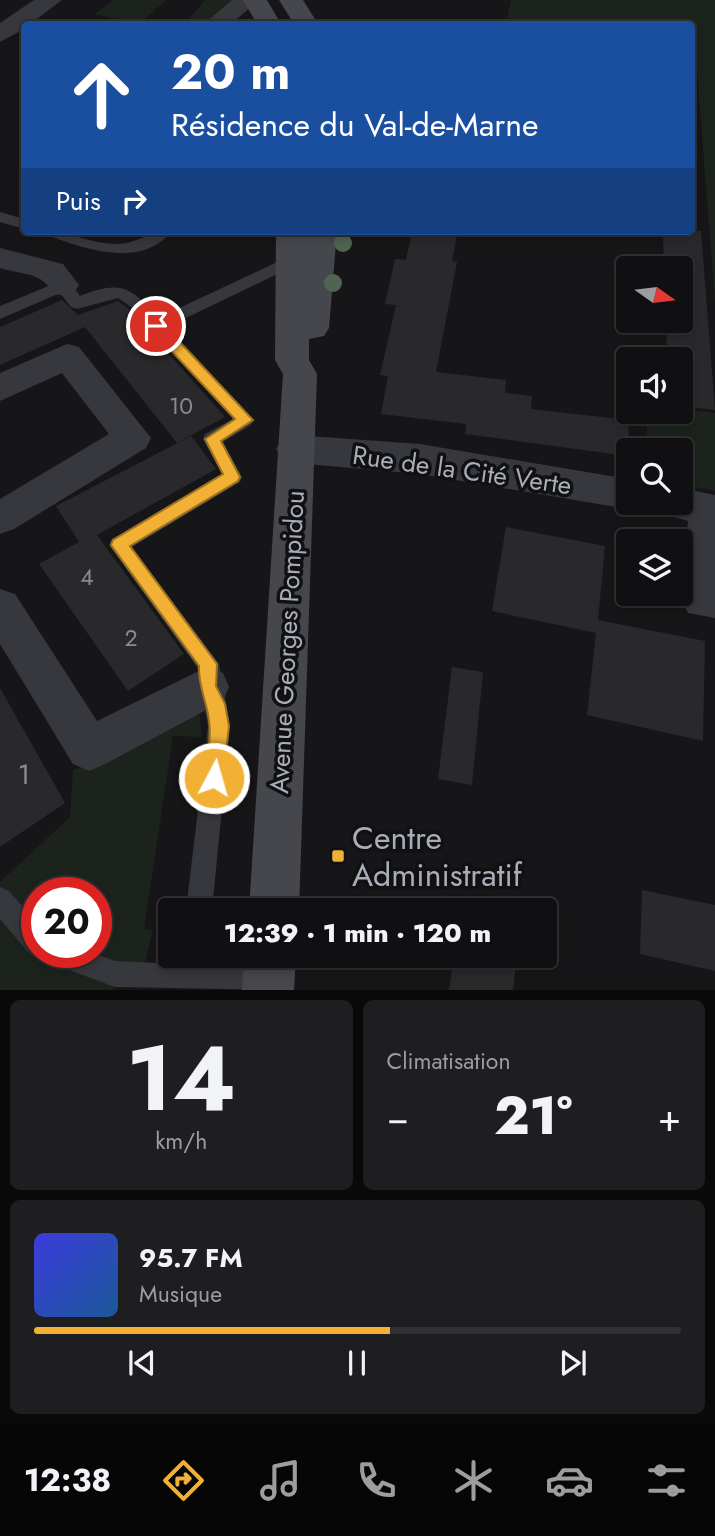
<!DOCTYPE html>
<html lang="fr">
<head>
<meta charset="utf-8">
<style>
  body { margin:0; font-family:Jost,sans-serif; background:#1e1e20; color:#f1f3f6; height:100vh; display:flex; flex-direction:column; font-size:26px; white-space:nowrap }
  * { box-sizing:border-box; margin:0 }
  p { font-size:23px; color:#9c9d9f }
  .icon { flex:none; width:38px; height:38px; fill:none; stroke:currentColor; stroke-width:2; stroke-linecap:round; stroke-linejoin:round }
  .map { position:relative; height:990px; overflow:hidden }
  .details { display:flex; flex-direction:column; gap:10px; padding:10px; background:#09090a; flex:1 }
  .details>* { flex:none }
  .guide { position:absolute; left:21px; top:21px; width:674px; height:214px; border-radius:7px; box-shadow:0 4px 10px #0003,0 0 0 2px #303032; background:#1a4fa0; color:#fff; overflow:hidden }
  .needle { width:46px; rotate:104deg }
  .buttons { position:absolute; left:616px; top:256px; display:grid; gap:14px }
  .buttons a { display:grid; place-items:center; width:77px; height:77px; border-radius:7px; background:#101012; box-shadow:0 4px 10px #0003,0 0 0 2px #303032; font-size:35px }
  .speed { position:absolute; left:21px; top:877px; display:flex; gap:14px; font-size:35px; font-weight:700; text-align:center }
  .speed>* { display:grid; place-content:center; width:91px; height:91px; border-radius:50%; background:#101012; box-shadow:0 4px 10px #0003,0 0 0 2px #303032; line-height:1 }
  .speed .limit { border:10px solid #d22; background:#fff; color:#111 }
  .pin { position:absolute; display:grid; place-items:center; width:60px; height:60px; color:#fff; margin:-30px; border:4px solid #fff; border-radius:50%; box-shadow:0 2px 7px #0007 }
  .me { position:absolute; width:77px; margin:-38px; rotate:6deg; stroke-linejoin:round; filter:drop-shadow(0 0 5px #0008) }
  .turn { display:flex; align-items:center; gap:24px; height:147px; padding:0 35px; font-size:32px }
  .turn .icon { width:91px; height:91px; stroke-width:2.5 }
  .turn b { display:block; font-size:49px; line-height:60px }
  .then { display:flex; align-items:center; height:66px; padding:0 35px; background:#0003; gap:14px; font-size:26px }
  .big { font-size:52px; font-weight:800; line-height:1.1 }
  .details .widget { flex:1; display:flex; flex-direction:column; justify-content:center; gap:10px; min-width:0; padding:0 24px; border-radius:10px; background:#1e1e20 }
  .details .dial { align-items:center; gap:0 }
  .dial b { font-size:91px; line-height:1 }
  .song { display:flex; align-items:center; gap:21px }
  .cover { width:84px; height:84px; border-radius:10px; background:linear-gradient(135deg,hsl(240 70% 55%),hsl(210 70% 35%)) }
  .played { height:7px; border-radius:4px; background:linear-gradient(90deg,#f2b134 55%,#303032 55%) }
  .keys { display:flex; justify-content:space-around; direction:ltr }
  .heat { display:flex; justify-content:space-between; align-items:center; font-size:38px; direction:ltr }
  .details .tiles { flex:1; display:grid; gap:10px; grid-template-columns:1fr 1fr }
  .widget:last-child { grid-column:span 2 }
  .trip { position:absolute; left:158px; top:898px; width:399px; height:70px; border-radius:7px; background:#101012; box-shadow:0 4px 10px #0003,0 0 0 2px #303032; font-weight:800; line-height:70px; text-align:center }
  .menu { display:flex; height:112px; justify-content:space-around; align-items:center; background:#060607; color:#9c9d9f }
  .menu .icon { width:49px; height:49px }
  .menu .on { color:#f2b134 }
  .menu b { font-size:32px; color:#f1f3f6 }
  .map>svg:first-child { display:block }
</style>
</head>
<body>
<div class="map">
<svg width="715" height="990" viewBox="0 0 715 990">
  <rect width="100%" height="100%" fill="#161618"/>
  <g fill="#1c231d" fill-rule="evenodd">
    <path d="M 114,0 L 166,0 L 139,24 L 95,14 Z"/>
    <path d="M 205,0 L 236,0 L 207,24 L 185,24 Z"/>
    <path d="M 511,0 L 715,0 L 715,302 L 696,58 L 691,57 L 691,24 L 506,24 Z"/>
    <path d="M 681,409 L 715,413 L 715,491 L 681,485 L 681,450 L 647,450 L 647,411 L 681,411 Z"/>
    <path d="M 198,701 L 202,737 L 173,736 L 144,929 L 153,930 L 145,962 L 112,990 L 0,990 L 0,882 L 70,817 L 73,770 L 119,755 ZM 37,892 L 96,892 L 96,952 L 37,952 Z"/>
  </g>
  <g fill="#29292c">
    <path d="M 412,231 L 458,231 L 452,261 L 457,262 L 436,372 L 506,380 L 505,393 L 532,396 L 531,409 L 629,420 L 628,456 L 465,434 L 466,424 L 381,414 L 388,376 L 380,375 L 396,305 L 385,304 L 395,259 L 406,260 Z"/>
    <path d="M 663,231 L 701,231 L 715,410 L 681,406 L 681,359 L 667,359 L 666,320 L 681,320 L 681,268 L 664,268 Z"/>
    <path d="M 62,300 L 78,315 L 118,301 L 129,309 L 225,417 L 177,443 L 85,327 L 0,365 L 0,327 Z"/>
    <path d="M 191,436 L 216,469 L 97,535 L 184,654 L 128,691 L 39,564 L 79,542 L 56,506 Z"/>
    <path d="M 506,527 L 605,546 L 598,620 L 705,641 L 703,741 L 587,715 L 596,633 L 492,611 Z"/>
    <path d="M 452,667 L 483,672 L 472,785 L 438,779 Z"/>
    <path d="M 0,688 L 65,803 L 0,847 Z"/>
    <path d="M 642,890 L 715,905 L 715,971 L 640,954 Z"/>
    <path d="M 454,956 L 517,956 L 513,990 L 449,990 Z"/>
  </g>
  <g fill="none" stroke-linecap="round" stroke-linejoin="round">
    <g fill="#37383d" fill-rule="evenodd">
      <path d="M 0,212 L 24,219 L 24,229 L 0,222 Z"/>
      <path d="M 40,231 C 69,231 91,244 118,244 C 138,243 149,231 172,231 C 139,271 82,247 43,234 Z"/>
      <path d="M 290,256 L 296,257 L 296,265 L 167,327 L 254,420 L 251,425 L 223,442 L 242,477 L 240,482 L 132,547 L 219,664 L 230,726 L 212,910 L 186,910 L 208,726 L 197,667 L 109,545 L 112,539 L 222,474 L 203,439 L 205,434 L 233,419 L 131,307 L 118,298 L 77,309 L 71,307 L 60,293 L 0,319 L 0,306 L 63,280 L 69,281 L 80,296 C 120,280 131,286 158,318 Z"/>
      <path d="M 0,887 L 9,891 L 37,923 L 37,952 L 90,952 L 115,961 L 180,964 L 181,956 L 207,956 L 206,965 L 268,968 L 277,972 L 281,981 L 277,990 L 115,987 L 45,961 L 42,954 L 37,956 L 28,952 L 0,919 Z"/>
    </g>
    <g fill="#37383d" fill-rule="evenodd">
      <path d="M 34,0 L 62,0 L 30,24 L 24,24 L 24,29 L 0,42 L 0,23 Z"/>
      <path d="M 232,0 L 259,0 L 231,24 L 204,24 Z"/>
      <path d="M 0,248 L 63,264 L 79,285 L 74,293 C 50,300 56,289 40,279 C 30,273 12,272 0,268 Z"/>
      <path d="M 67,344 L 79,347 L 151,438 L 146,448 L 14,529 L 0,534 L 0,499 L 109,434 L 62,373 L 0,401 L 0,373 Z"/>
      <path d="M 295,435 L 420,444 L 628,479 L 628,502 L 643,502 L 628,509 L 420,474 L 295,463 L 282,459 L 276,449 L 282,439 Z"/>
      <path d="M 681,488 L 715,495 L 715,618 L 688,613 L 682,600 L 688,521 L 660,513 L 655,502 L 681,502 Z"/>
      <path d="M 0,589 L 15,594 L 97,721 L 207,667 L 223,673 L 229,687 L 223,701 L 105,764 L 89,771 L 73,764 L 0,644 Z"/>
    </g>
    <g fill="#45474d" fill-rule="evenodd">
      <path d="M 243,0 L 267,0 L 281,24 L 257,24 Z"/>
      <path d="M 279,0 L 303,0 L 318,24 L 294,24 Z"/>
      <path d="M 276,231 L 337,231 L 329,328 L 324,336 L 309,339 L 309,360 L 317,374 L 299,910 L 249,910 L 283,374 L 275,360 Z"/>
      <path d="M 244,956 L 296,956 L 294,990 L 242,990 Z"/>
    </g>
  </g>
  <g fill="#506452">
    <circle cx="343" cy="243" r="9"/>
    <circle cx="333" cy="283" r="9"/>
  </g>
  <path fill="#f2b134" stroke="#9d7322" stroke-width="2" d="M 156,321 L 161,322 L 253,420 L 221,441 L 240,477 L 238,481 L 130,546 L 217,664 L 216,686 L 225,704 L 229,726 L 223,778 L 220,785 L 214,788 L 207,785 L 204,778 C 206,760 212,739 209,721 C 207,701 198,687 199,666 L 111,545 L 113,540 L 223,474 L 205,439 L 235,419 L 151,329 L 151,322 Z"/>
  <rect fill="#f2b134" stroke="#111113" stroke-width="2.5" x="331" y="849" width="14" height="14" rx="3.5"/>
  <g text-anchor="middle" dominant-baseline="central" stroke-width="7" stroke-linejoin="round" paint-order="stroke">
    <g font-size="23" fill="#888b94">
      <text x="181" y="406">10</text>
      <text x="87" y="577">4</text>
      <text x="131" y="638">2</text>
    </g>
    <g font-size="26" fill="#a8adb8" stroke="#111113">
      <text transform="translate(462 470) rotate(8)">Rue de la Cité Verte</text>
      <text transform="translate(287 642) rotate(-87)">Avenue Georges Pompidou</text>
    </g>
    <g font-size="28" fill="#888b94">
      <text x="24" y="774">1</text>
    </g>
    <g font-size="32" fill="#a8adb8" stroke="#111113" text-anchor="start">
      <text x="352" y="838">Centre<tspan x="352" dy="37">Administratif</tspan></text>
    </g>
  </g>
</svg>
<div class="buttons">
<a><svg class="needle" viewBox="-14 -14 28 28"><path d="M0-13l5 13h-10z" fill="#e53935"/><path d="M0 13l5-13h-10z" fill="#9c9d9f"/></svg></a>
<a><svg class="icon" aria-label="sound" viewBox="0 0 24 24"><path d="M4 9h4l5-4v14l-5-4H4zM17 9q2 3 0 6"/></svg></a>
<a><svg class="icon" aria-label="search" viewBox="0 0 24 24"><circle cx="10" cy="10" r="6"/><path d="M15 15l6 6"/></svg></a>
<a><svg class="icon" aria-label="layers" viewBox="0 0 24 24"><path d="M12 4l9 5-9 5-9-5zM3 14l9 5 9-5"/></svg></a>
</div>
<div class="speed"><div class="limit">20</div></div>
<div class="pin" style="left:156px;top:326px;background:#d93025"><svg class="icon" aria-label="arrive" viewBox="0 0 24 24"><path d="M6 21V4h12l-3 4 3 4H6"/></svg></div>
<svg class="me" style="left:214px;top:778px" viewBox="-20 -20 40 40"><circle r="17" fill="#f2b134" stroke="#fff" stroke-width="3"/><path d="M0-11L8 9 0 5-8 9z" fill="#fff"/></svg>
<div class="trip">12:39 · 1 min · 120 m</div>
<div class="guide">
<div class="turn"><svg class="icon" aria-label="ahead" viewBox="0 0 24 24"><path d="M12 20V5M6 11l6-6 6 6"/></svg><div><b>20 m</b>Résidence du Val-de-Marne</div></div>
<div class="then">Puis<svg class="icon" aria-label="right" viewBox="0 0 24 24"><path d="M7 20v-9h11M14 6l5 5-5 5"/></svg></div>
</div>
</div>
<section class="details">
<div class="tiles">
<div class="widget dial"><b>14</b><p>km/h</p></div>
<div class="widget"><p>Climatisation</p>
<div class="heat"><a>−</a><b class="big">21°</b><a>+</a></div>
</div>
<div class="widget">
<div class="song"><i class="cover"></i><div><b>95.7 FM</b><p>Musique</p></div></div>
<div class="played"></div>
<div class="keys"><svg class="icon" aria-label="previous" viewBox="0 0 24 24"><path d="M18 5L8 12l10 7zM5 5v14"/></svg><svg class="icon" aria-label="pause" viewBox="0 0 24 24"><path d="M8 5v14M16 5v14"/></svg><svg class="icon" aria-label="next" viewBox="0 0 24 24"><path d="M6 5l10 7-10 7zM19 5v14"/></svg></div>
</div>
</div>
</section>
<nav class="menu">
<b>12:38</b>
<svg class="icon on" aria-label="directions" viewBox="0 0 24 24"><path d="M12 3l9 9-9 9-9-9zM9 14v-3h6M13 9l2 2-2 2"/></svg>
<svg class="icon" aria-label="music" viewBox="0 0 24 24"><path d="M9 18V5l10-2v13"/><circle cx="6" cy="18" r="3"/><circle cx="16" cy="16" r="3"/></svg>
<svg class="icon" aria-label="phone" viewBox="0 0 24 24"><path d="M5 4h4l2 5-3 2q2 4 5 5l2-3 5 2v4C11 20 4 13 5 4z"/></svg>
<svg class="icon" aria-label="climate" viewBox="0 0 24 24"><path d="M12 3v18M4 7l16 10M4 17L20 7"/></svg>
<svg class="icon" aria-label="car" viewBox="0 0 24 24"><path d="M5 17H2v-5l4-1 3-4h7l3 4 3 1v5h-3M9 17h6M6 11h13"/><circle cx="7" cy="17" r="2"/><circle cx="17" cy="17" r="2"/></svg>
<svg class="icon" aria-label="filters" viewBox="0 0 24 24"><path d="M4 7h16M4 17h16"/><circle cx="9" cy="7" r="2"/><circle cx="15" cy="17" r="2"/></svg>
</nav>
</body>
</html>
